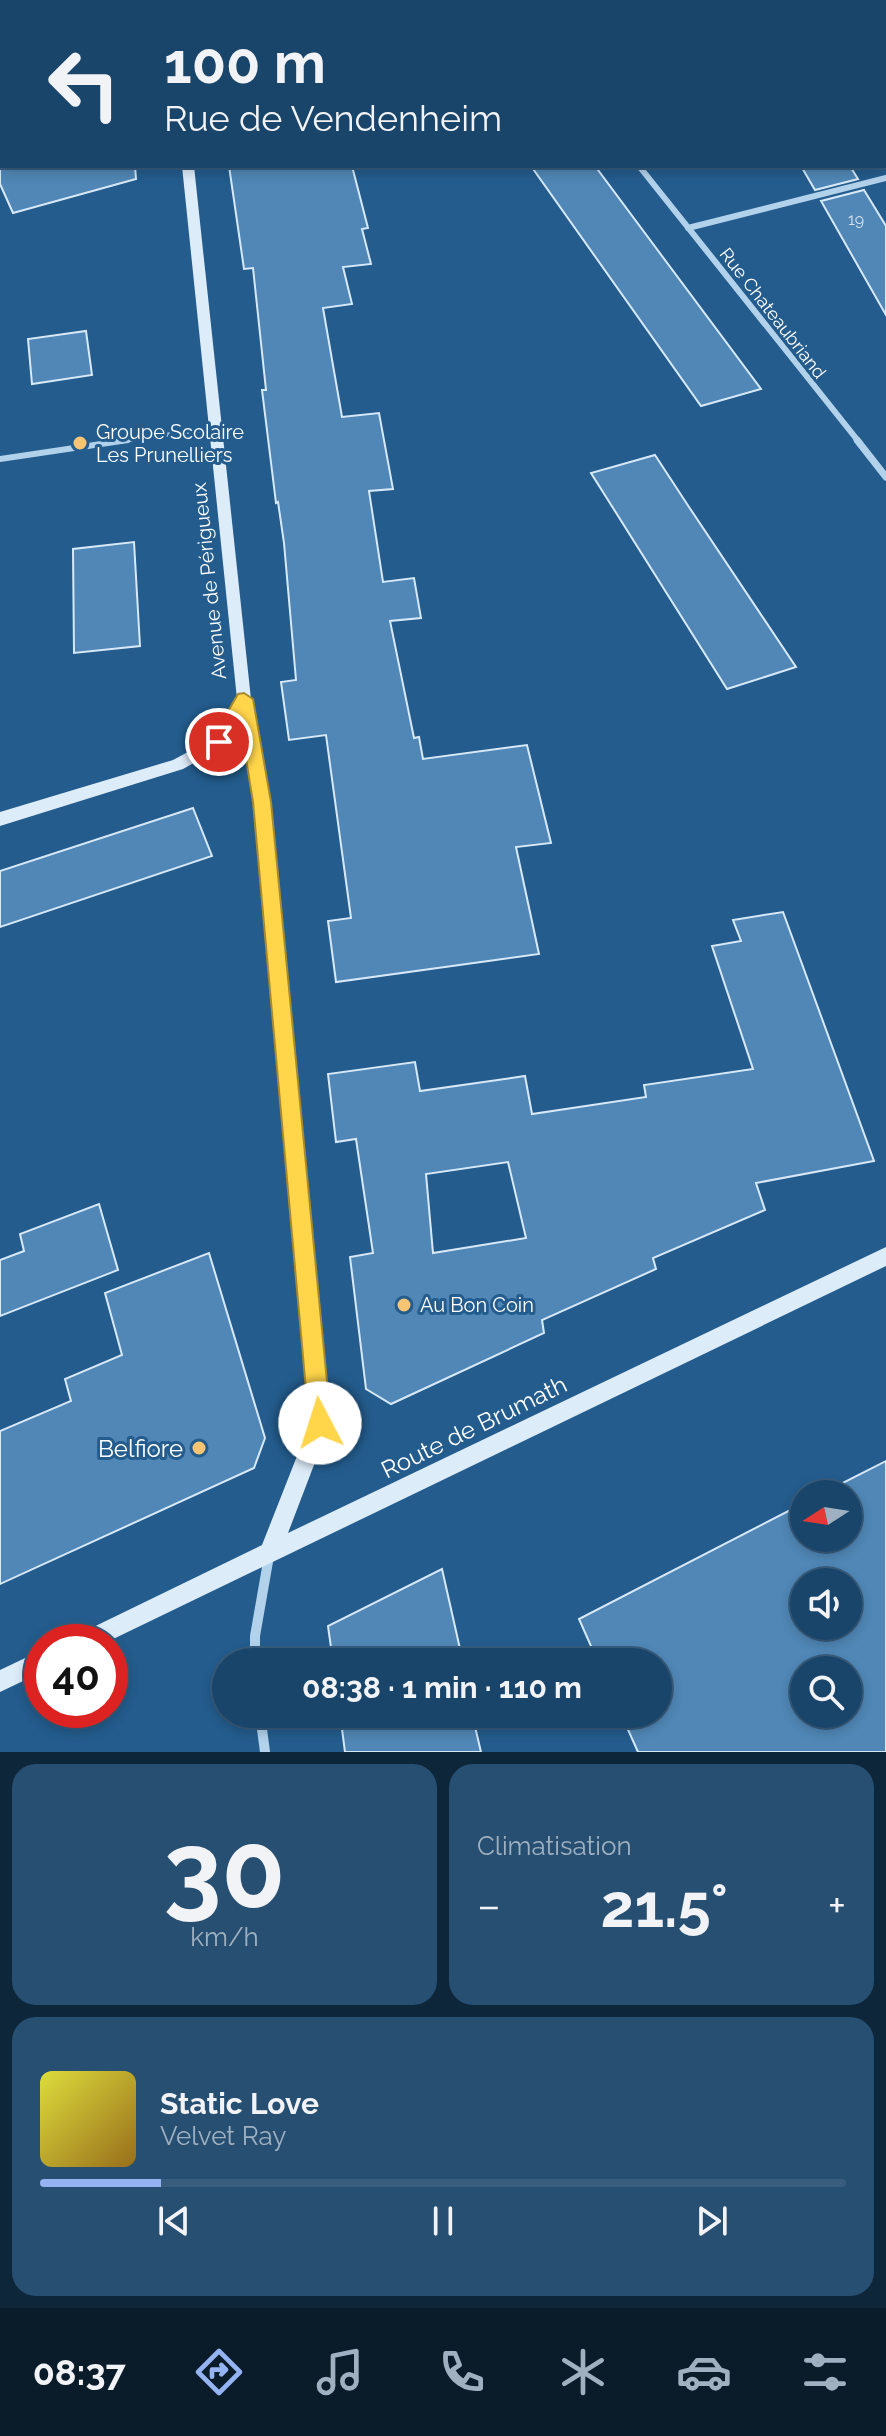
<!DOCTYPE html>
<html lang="fr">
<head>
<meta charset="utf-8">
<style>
  body { margin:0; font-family:Raleway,sans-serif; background:#274f72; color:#f1f3f6; height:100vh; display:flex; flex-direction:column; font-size:30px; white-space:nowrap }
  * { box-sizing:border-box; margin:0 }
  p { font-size:26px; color:#9fb1c1 }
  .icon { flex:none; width:44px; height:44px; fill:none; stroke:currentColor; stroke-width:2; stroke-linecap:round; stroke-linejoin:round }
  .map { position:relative; height:1752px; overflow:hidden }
  .side { display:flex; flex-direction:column; gap:12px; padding:12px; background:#0e263a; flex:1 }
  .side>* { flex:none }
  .banner { position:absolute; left:0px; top:0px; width:886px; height:168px; box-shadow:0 4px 12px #0003,0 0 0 2px #385d7e; background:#1a456a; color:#f1f3f6; overflow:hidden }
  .needle { width:52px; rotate:258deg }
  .buttons { position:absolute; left:790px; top:1480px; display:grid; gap:16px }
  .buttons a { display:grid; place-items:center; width:72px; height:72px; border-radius:50%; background:#1a456a; box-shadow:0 4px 12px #0003,0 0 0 2px #385d7e; font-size:40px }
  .speed { position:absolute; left:24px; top:1624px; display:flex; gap:16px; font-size:40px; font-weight:700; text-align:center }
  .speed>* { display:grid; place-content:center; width:104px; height:104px; border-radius:50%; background:#1a456a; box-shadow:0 4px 12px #0003,0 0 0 2px #385d7e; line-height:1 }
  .speed .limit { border:12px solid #d22; background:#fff; color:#111 }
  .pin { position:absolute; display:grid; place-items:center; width:68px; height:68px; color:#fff; margin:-34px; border:4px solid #fff; border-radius:50%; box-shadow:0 2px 8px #0007 }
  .me { position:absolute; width:88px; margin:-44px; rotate:355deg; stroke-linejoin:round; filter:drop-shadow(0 0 6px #0008) }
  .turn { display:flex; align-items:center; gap:28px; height:168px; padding:0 32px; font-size:36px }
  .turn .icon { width:104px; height:104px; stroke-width:2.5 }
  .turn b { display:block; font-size:56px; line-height:68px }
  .big { font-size:60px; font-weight:700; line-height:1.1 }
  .side .card { flex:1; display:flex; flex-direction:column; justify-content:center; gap:12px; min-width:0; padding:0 28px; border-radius:24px; background:#274f72 }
  .side .dial { align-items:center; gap:0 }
  .dial b { font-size:104px; line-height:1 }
  .song { display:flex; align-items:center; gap:24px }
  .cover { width:96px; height:96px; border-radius:12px; background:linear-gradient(135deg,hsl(60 70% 55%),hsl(40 70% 35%)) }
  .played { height:8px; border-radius:4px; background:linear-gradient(90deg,#95b2f1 15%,#385d7e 15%) }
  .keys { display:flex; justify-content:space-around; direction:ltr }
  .heat { display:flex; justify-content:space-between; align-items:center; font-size:44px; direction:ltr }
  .side .tiles { flex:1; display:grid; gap:12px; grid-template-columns:1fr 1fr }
  .card:last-child { grid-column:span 2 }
  .trip { position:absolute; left:212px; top:1648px; width:460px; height:80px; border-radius:40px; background:#1a456a; box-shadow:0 4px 12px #0003,0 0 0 2px #385d7e; font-weight:700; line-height:80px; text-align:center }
  .tabs { display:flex; height:128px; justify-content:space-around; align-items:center; background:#0a1c2a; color:#9fb1c1 }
  .tabs .icon { width:56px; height:56px }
  .tabs .active { color:#95b2f1 }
  .tabs b { font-size:36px; color:#f1f3f6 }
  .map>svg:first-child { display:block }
</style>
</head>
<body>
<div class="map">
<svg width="886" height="1752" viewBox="0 0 886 1752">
  <rect width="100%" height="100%" fill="#235c8d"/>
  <g fill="#5087b6" stroke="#d7e9f8" stroke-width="2" fill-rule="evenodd">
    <path d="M 0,166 L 135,166 L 136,179 L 13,213 L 0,184 Z"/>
    <path d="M 229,166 L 352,166 L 368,228 L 362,229 L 371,264 L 343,267 L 352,304 L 323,308 L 342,417 L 379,413 L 393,489 L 369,491 L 383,582 L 414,578 L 421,618 L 390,621 L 414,738 L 419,737 L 423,759 L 527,745 L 551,843 L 516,847 L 539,954 L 336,982 L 328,921 L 351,918 L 326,735 L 289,740 L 281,682 L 296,680 L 284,543 L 278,502 L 276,503 L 262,390 L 266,390 L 253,268 L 244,269 Z"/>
    <path d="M 531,166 L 595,166 L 761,389 L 701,406 Z"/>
    <path d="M 801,166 L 850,166 L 858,179 L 815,190 Z"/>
    <path d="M 864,190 L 886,226 L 886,315 L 821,201 Z"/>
    <path d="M 86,331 L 92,375 L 32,384 L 28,339 Z"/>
    <path d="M 655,455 L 689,507 L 796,667 L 727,689 L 591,473 Z"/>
    <path d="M 134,542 L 140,646 L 74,653 L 73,549 Z"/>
    <path d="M 193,808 L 212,856 L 0,927 L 0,871 Z"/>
    <path d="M 783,912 L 874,1161 L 756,1183 L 765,1210 L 653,1258 L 656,1269 L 542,1320 L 544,1333 L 391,1404 L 366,1389 L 350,1257 L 373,1253 L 356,1139 L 336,1142 L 328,1074 L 415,1062 L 420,1091 L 525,1076 L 532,1114 L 646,1097 L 644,1085 L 753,1069 L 712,946 L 741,941 L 733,920 ZM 508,1162 L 526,1238 L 433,1253 L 426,1174 Z"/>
    <path d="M 99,1204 L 118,1270 L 0,1316 L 0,1260 L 24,1251 L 20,1234 Z"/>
    <path d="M 209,1253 L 265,1438 L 254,1468 L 0,1584 L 0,1431 L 71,1401 L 65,1379 L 122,1355 L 105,1293 Z"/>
    <path d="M 886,1461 L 886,1752 L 638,1752 L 621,1714 L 658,1714 L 658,1662 L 598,1662 L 579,1619 L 804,1503 L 804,1538 L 848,1538 L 848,1494 L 821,1494 ZM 804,1582 L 848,1582 L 848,1626 L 804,1626 ZM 804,1670 L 848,1670 L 848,1714 L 804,1714 Z"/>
    <path d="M 442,1569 L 463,1662 L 333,1662 L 328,1626 Z"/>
    <path d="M 340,1714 L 472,1714 L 481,1752 L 345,1752 Z"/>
  </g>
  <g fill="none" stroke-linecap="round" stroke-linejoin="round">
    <path stroke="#b2d1eb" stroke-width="4" d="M 115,442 L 215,428"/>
    <path stroke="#b2d1eb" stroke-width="6" d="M 0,459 L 128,440"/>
    <g stroke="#b2d1eb" stroke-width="6">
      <path d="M 639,166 L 859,442"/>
      <path d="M 688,228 L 886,178"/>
    </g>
    <path stroke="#b2d1eb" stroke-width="7" d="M 857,440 L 886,477"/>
    <g stroke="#b2d1eb" stroke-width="10">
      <path d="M 255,1662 L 255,1636 L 269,1556"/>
      <path d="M 260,1714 L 265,1752"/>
    </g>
    <g fill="#ddecf9" fill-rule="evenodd">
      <path d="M 170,0 L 180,0 L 181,2 L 171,2 Z"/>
      <path d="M 182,166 L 194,166 L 251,699 L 270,802 L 330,1423 L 288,1533 L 886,1247 L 886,1266 L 107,1642 L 73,1642 L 77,1635 L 262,1545 L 310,1423 L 254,802 L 240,719 L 224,746 L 183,769 L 0,826 L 0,812 L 173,760 L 214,738 L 237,699 Z"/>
      <path d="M 42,1650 L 42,1672 L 0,1692 L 0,1670 Z"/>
    </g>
  </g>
  <path fill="#ffd54a" stroke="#a68a30" stroke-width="2" d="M 244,693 L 253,699 L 271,802 L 331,1423 L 328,1431 L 320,1434 L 312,1431 L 309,1423 L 253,802 L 240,722 L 225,747 L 219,749 L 210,742 L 238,694 Z"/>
  <g fill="#f7c474" stroke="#235c8d" stroke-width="3">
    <circle cx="80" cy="443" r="8"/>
    <circle cx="404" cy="1305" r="8"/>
    <circle cx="199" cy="1448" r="8"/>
  </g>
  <g text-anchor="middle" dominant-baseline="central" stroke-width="6" stroke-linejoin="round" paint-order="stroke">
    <g font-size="16" fill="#d3e1ed">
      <text x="856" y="219">19</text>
    </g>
    <g font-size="18" fill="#fff" stroke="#235c8d">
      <text transform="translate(773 313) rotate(52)">Rue Chateaubriand</text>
    </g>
    <g font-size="20" fill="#fff" stroke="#235c8d" text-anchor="start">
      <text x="96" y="432">Groupe Scolaire<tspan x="96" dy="23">Les Prunelliers</tspan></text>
      <text x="420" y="1305">Au Bon Coin</text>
    </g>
    <g font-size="20" fill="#fff" stroke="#235c8d">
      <text transform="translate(209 581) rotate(-96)">Avenue de Périgueux</text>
    </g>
    <g font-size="24" fill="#fff" stroke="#235c8d">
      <text transform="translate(474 1427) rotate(-26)">Route de Brumath</text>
    </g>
    <g font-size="24" fill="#fff" stroke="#235c8d" text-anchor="end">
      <text x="183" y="1448">Belfiore</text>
    </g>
  </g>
</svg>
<div class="buttons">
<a><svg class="needle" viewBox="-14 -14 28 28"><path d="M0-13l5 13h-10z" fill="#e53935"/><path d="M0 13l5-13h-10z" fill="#9fb1c1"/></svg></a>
<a><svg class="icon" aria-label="sound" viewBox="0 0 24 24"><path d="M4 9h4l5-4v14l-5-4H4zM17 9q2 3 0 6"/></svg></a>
<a><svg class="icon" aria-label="search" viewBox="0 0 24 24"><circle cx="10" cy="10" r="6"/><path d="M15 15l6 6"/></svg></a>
</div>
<div class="speed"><div class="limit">40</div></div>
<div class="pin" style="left:219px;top:742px;background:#d93025"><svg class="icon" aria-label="arrive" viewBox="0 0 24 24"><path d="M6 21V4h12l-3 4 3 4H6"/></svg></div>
<svg class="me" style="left:320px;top:1423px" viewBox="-20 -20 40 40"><circle r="19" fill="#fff"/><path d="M0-13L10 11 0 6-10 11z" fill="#ffd54a"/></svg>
<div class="trip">08:38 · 1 min · 110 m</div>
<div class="banner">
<div class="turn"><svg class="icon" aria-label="left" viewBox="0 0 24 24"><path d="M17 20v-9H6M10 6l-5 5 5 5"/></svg><div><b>100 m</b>Rue de Vendenheim</div></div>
</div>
</div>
<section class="side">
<div class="tiles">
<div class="card dial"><b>30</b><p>km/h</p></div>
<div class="card"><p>Climatisation</p>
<div class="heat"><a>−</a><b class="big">21.5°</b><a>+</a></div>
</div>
<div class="card">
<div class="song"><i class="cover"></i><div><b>Static Love</b><p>Velvet Ray</p></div></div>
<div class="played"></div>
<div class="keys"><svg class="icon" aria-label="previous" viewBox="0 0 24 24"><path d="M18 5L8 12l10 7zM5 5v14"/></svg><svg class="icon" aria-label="pause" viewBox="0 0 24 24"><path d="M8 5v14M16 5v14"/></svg><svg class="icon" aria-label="next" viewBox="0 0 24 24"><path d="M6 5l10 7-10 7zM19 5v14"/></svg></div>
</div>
</div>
</section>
<nav class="tabs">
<b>08:37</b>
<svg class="icon active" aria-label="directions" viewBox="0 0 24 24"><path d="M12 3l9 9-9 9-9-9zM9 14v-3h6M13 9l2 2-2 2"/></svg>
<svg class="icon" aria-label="music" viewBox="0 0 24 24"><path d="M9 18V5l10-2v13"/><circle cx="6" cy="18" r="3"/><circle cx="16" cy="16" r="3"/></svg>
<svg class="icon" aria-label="phone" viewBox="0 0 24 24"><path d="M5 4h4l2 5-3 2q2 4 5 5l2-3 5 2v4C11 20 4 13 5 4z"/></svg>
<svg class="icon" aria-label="climate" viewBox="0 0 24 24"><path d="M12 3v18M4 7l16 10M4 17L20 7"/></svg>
<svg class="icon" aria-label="car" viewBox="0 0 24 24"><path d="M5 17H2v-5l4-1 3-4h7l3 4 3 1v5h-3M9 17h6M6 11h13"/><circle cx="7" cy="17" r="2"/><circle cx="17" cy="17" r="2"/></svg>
<svg class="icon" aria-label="filters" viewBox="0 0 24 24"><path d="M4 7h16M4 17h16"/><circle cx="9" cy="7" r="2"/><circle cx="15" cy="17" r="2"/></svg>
</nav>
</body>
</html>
